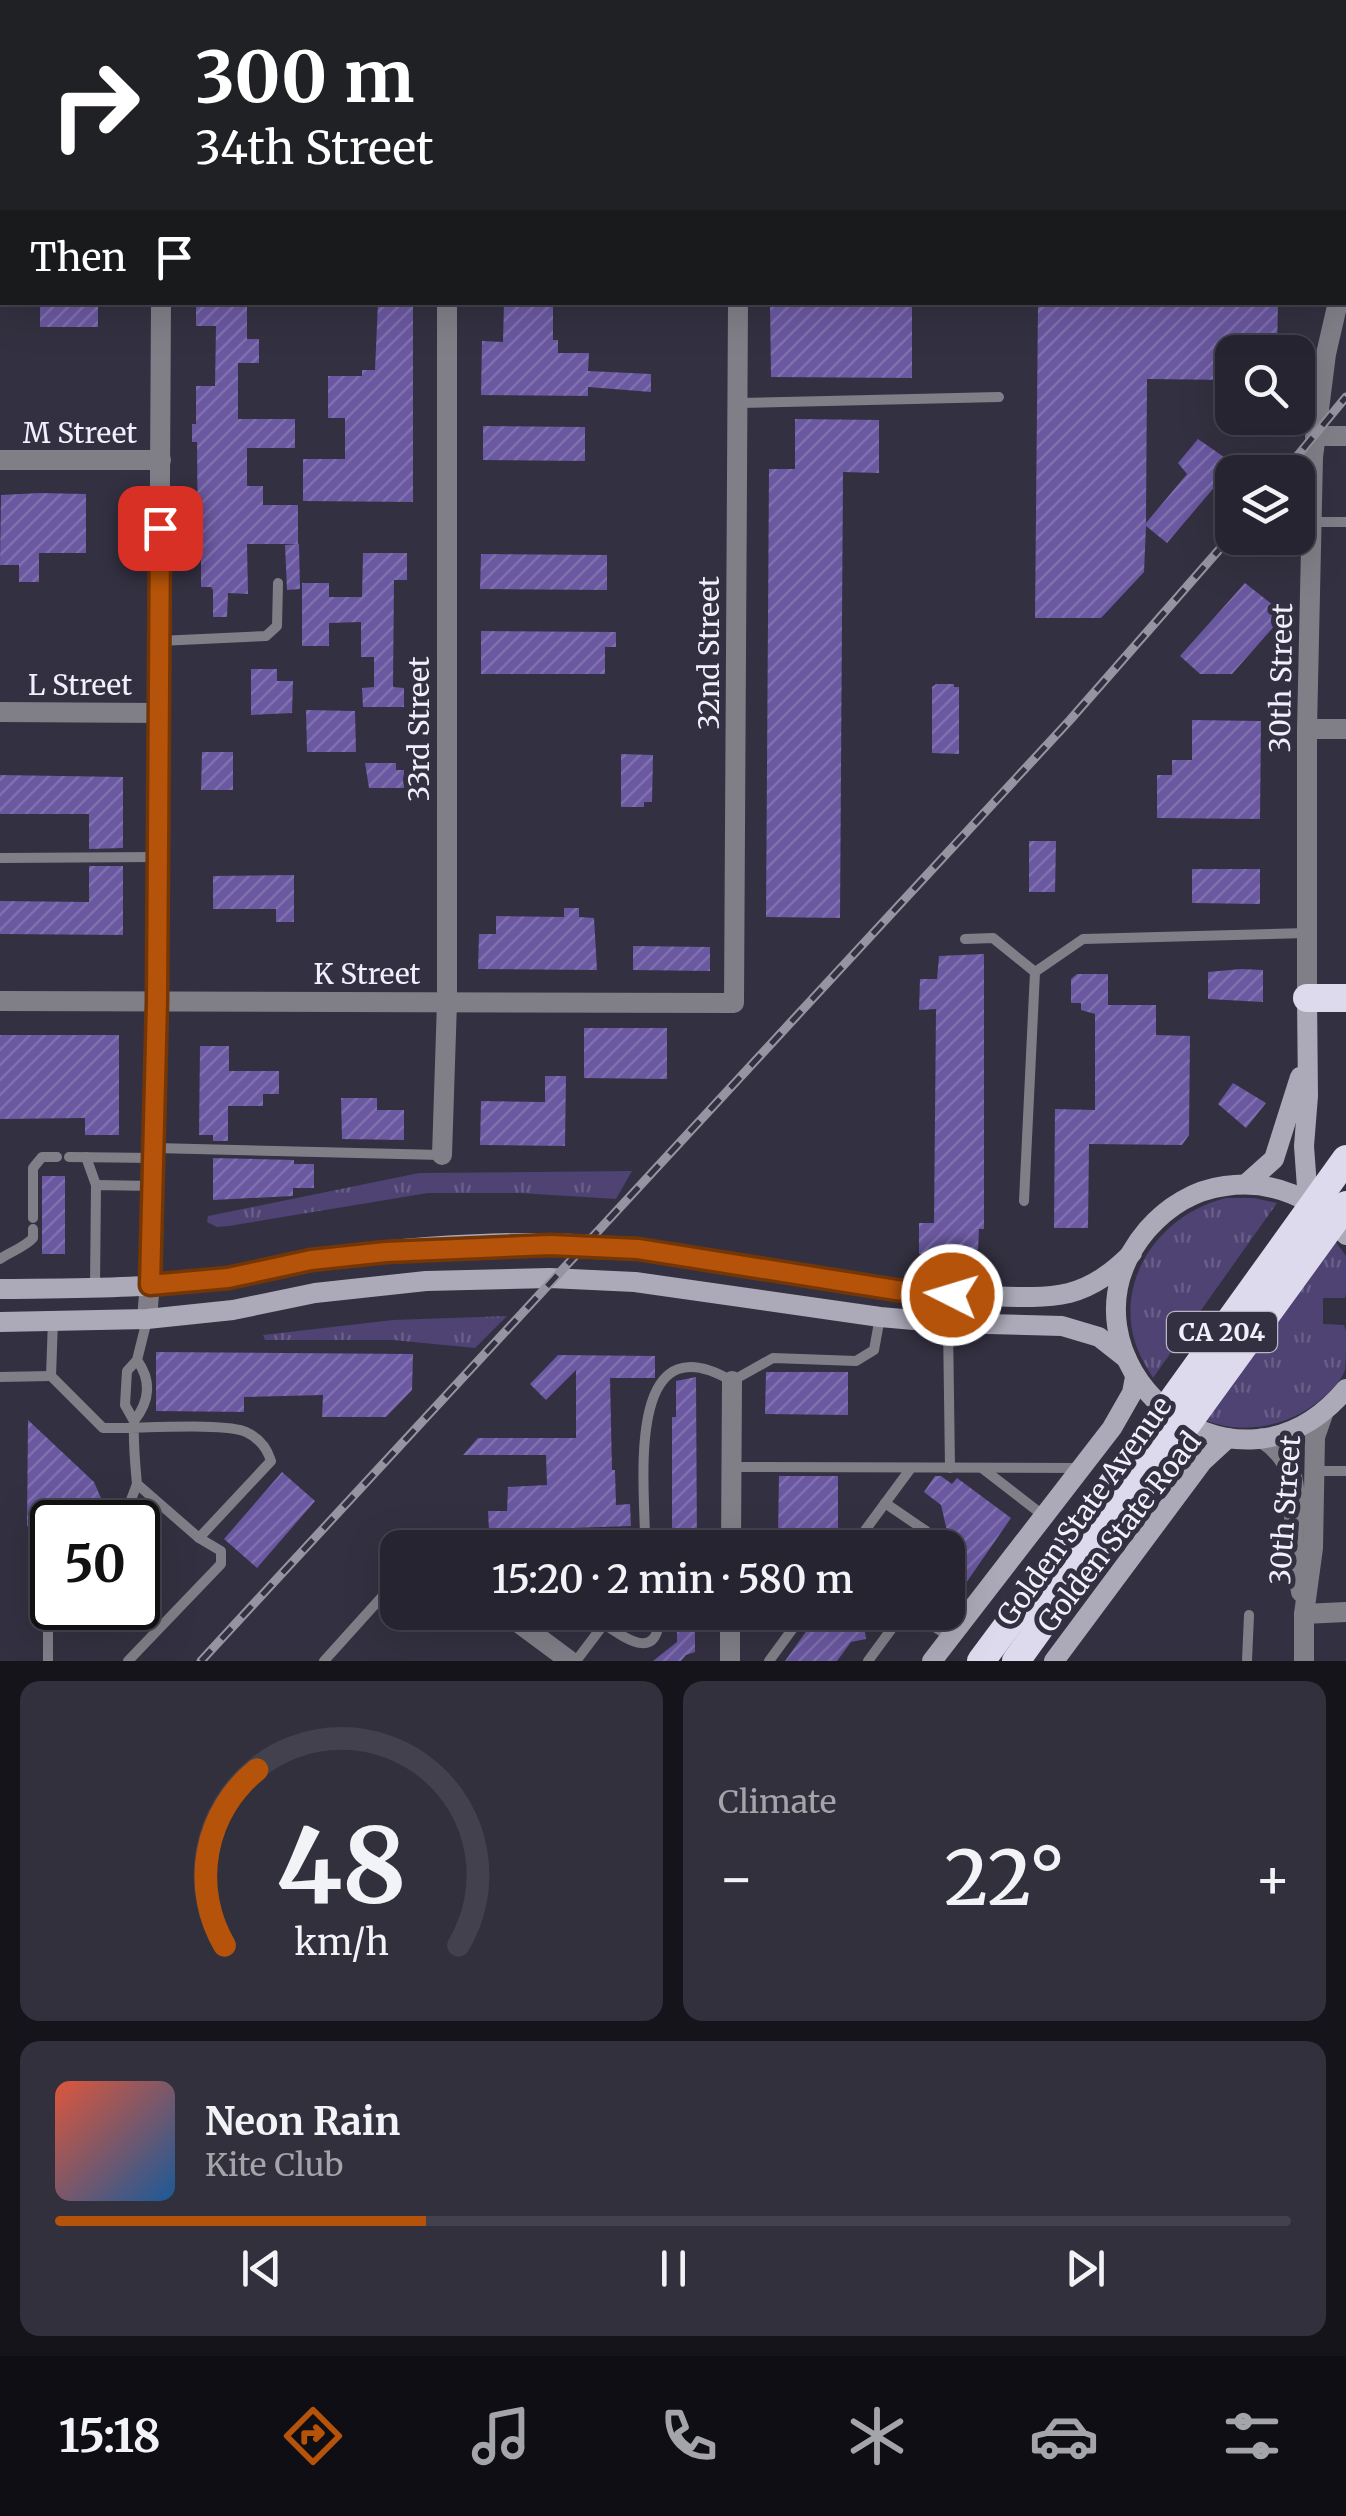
<!DOCTYPE html>
<html lang="en">
<head>
<meta charset="utf-8">
<style>
  body { margin:0; font-family:Merriweather,serif; background:#32303d; color:#f1f3f6; height:100vh; display:flex; flex-direction:column; font-size:38px; white-space:nowrap }
  * { box-sizing:border-box; margin:0 }
  p { font-size:32px; color:#a4a4ab }
  .icon { flex:none; width:55px; height:55px; fill:none; stroke:currentColor; stroke-width:2; stroke-linecap:round; stroke-linejoin:round }
  .map { position:relative; height:1661px; overflow:hidden }
  .details { display:flex; flex-direction:column; gap:20px; padding:20px; background:#15141b; flex:1 }
  .details>* { flex:none }
  .top-card { position:absolute; left:0px; top:0px; width:1348px; height:305px; box-shadow:0 10px 40px #0002,0 0 0 2px #42414d; background:#202124; color:#fff; overflow:hidden }
  .buttons { position:absolute; left:1215px; top:335px; display:grid; gap:20px }
  .buttons a { display:grid; place-items:center; width:100px; height:100px; border-radius:20px; background:#262431; box-shadow:0 10px 40px #0002,0 0 0 2px #42414d; font-size:50px }
  .speed { position:absolute; left:30px; top:1500px; display:flex; gap:20px; font-size:50px; font-weight:700; text-align:center }
  .speed>* { display:grid; place-content:center; width:130px; height:130px; border-radius:50%; background:#262431; box-shadow:0 10px 40px #0002,0 0 0 2px #42414d; line-height:1 }
  .speed .limit { border:5px solid #111; border-radius:15px; background:#fff; color:#111 }
  .pin { position:absolute; display:grid; place-items:center; width:85px; height:85px; color:#fff; margin:-42px; border-radius:20px; box-shadow:0 5px 15px #0006 }
  .me { position:absolute; width:110px; margin:-55px; rotate:275deg; stroke-linejoin:round; filter:drop-shadow(0 0 8px #0008) }
  .turn { display:flex; align-items:center; gap:35px; height:210px; padding:0 30px; font-size:45px }
  .turn .icon { width:130px; height:130px; stroke-width:2.5 }
  .turn b { display:block; font-size:70px; line-height:85px }
  .then { display:flex; align-items:center; height:95px; padding:0 30px; background:#0003; gap:20px; font-size:38px }
  .big { font-size:75px; font-weight:600; line-height:1.1 }
  .details .widget { flex:1; display:flex; flex-direction:column; justify-content:center; gap:15px; min-width:0; padding:0 35px; border-radius:20px; background:#32303d }
  .details .dial { align-items:center; gap:0 }
  .dial svg { height:260px; overflow:visible; fill:none; stroke:#42414d; stroke-width:7; stroke-linecap:round; text-anchor:middle }
  .dial text { fill:#f1f3f6; stroke:none }
  .song { display:flex; align-items:center; gap:30px }
  .cover { width:120px; height:120px; border-radius:15px; background:linear-gradient(135deg,hsl(10 70% 55%),hsl(210 70% 35%)) }
  .played { height:10px; border-radius:5px; background:linear-gradient(90deg,#b45309 30%,#42414d 30%) }
  .keys { display:flex; justify-content:space-around; direction:ltr }
  .heat { display:flex; justify-content:space-between; align-items:center; font-size:55px; direction:ltr }
  .details .tiles { flex:1; display:grid; gap:20px; grid-template-columns:1fr 1fr }
  .widget:last-child { grid-column:span 2 }
  .trip { position:absolute; left:380px; top:1530px; width:585px; height:100px; border-radius:20px; background:#262431; box-shadow:0 10px 40px #0002,0 0 0 2px #42414d; font-weight:600; line-height:100px; text-align:center }
  .tab-bar { display:flex; height:160px; justify-content:space-around; align-items:center; background:#0f0e14; color:#a4a4ab }
  .tab-bar .icon { width:70px; height:70px }
  .tab-bar .on { color:#b45309 }
  .tab-bar b { font-size:45px; color:#f1f3f6 }
  .map>svg:first-child { display:block }
</style>
</head>
<body>
<div class="map">
<svg width="1346" height="1661" viewBox="0 0 1346 1661">
  <defs>
    <pattern id="grass-tufts" width="24" height="20" patternUnits="userSpaceOnUse" patternTransform="scale(2.5)"><rect width="24" height="20" fill="#4e4372"/><path d="M3 7l-1-3M5 7V3M7 7l1-3M15 17l-1-3M17 17v-4M19 17l1-3" fill="none" stroke="#685e87"/></pattern>
    <pattern id="building-hatch" width="6" height="6" patternUnits="userSpaceOnUse" patternTransform="scale(2.5)"><rect width="6" height="6" fill="#6a58a0"/><path d="M-1 1l2-2M0 6l6-6M5 7l2-2" fill="none" stroke="#8070ae"/></pattern>
  </defs>
  <rect width="100%" height="100%" fill="#333041"/>
  <g fill="url(#grass-tufts)">
    <path d="M 632,1171 L 616,1199 L 520,1193 L 428,1193 L 229,1226 L 217,1227 L 207,1222 L 208,1216 L 419,1173 Z"/>
    <path d="M 1226,1198 L 1254,1198 L 1277,1203 L 1153,1378 C 1146,1366 1139,1355 1135,1342 C 1115,1276 1163,1213 1226,1198 Z"/>
    <path d="M 1335,1241 L 1346,1256 L 1346,1292 L 1345,1298 L 1323,1298 L 1323,1324 L 1344,1325 L 1346,1331 C 1346,1343 1346,1360 1345,1370 C 1342,1379 1333,1389 1326,1395 C 1293,1426 1244,1437 1202,1419 Z"/>
    <path d="M 507,1316 L 475,1348 L 393,1340 L 265,1340 L 263,1335 L 393,1320 Z"/>
  </g>
  <g fill="url(#building-hatch)">
    <path d="M 196,302 L 247,302 L 247,339 L 259,339 L 259,363 L 238,363 L 238,419 L 295,419 L 295,448 L 247,448 L 247,486 L 263,486 L 263,505 L 298,505 L 298,544 L 247,544 L 248,594 L 228,593 L 227,617 L 213,617 L 213,590 L 211,587 L 201,587 L 201,560 L 198,560 L 197,442 L 192,442 L 192,424 L 196,424 L 196,386 L 215,386 L 216,326 L 196,326 Z"/>
    <path d="M 378,302 L 413,302 L 413,502 L 303,501 L 303,459 L 345,459 L 345,418 L 328,418 L 328,376 L 362,376 L 362,370 L 375,370 Z"/>
    <path d="M 504,302 L 553,302 L 553,340 L 558,340 L 558,353 L 589,353 L 588,371 L 651,374 L 651,392 L 588,387 L 588,396 L 481,395 L 482,341 L 503,342 Z"/>
    <path d="M 770,302 L 912,302 L 912,378 L 771,377 Z"/>
    <path d="M 1038,302 L 1278,302 L 1277,352 L 1232,352 L 1232,380 L 1147,379 L 1146,523 L 1187,474 L 1178,463 L 1198,439 L 1234,464 L 1167,543 L 1146,526 L 1144,572 L 1101,618 L 1035,618 Z"/>
    <path d="M 40,305 L 98,306 L 98,327 L 40,327 Z"/>
    <path d="M 795,419 L 879,420 L 879,473 L 843,472 L 840,918 L 766,917 L 769,469 L 795,469 Z"/>
    <path d="M 483,426 L 585,427 L 585,461 L 483,460 Z"/>
    <path d="M 40,493 L 86,494 L 86,553 L 39,553 L 39,582 L 19,582 L 19,565 L 0,565 L 1,495 Z"/>
    <path d="M 299,544 L 300,589 L 287,590 L 285,545 Z"/>
    <path d="M 363,553 L 407,553 L 407,580 L 394,580 L 393,687 L 404,688 L 404,707 L 363,707 L 362,688 L 374,687 L 374,657 L 361,657 L 361,622 L 329,623 L 329,646 L 302,646 L 302,583 L 329,583 L 329,597 L 362,597 Z"/>
    <path d="M 481,554 L 607,555 L 607,590 L 480,589 Z"/>
    <path d="M 1245,583 L 1278,609 L 1277,623 L 1232,674 L 1200,674 L 1180,656 Z"/>
    <path d="M 481,631 L 616,632 L 616,647 L 605,647 L 605,674 L 481,674 Z"/>
    <path d="M 251,669 L 277,669 L 277,681 L 293,681 L 292,713 L 251,715 Z"/>
    <path d="M 936,684 L 954,684 L 954,687 L 959,687 L 959,754 L 932,753 L 932,687 Z"/>
    <path d="M 306,710 L 355,711 L 356,752 L 307,752 Z"/>
    <path d="M 1192,720 L 1261,721 L 1260,819 L 1157,818 L 1157,775 L 1172,775 L 1172,760 L 1192,760 Z"/>
    <path d="M 202,752 L 233,752 L 233,790 L 201,790 Z"/>
    <path d="M 621,754 L 653,755 L 652,802 L 644,802 L 644,807 L 621,807 Z"/>
    <path d="M 365,763 L 396,763 L 396,770 L 404,770 L 404,788 L 369,788 Z"/>
    <path d="M 0,775 L 123,777 L 123,848 L 89,849 L 89,814 L 0,814 Z"/>
    <path d="M 1029,841 L 1056,841 L 1055,892 L 1029,892 Z"/>
    <path d="M 89,866 L 123,866 L 123,935 L 0,934 L 0,901 L 89,902 Z"/>
    <path d="M 1192,869 L 1260,869 L 1260,904 L 1192,903 Z"/>
    <path d="M 294,875 L 294,922 L 276,922 L 276,909 L 213,909 L 213,876 Z"/>
    <path d="M 564,908 L 579,908 L 579,917 L 594,918 L 597,970 L 478,969 L 479,934 L 496,934 L 496,916 L 564,917 Z"/>
    <path d="M 633,946 L 710,947 L 710,971 L 633,970 Z"/>
    <path d="M 984,954 L 984,1229 L 979,1229 L 978,1250 L 965,1250 L 964,1255 L 919,1254 L 919,1223 L 934,1223 L 936,1009 L 919,1010 L 920,979 L 937,979 L 939,956 Z"/>
    <path d="M 1241,969 L 1263,970 L 1263,1002 L 1208,999 L 1208,972 Z"/>
    <path d="M 1077,974 L 1108,974 L 1108,1005 L 1156,1005 L 1156,1035 L 1190,1036 L 1189,1135 L 1182,1145 L 1089,1144 L 1088,1228 L 1054,1228 L 1055,1109 L 1095,1110 L 1095,1014 L 1081,1010 L 1081,1003 L 1071,1003 L 1071,979 Z"/>
    <path d="M 584,1028 L 667,1028 L 667,1079 L 584,1078 Z"/>
    <path d="M 0,1035 L 119,1035 L 119,1135 L 85,1135 L 85,1118 L 0,1119 Z"/>
    <path d="M 200,1046 L 229,1046 L 229,1071 L 279,1071 L 279,1094 L 263,1094 L 263,1106 L 228,1106 L 228,1141 L 213,1141 L 213,1135 L 199,1135 Z"/>
    <path d="M 545,1076 L 566,1076 L 565,1146 L 480,1145 L 481,1101 L 545,1102 Z"/>
    <path d="M 1233,1083 L 1266,1103 L 1246,1128 L 1218,1104 Z"/>
    <path d="M 341,1098 L 377,1098 L 377,1110 L 404,1110 L 404,1140 L 342,1139 Z"/>
    <path d="M 213,1158 L 294,1160 L 294,1164 L 314,1164 L 314,1188 L 293,1188 L 293,1196 L 213,1200 Z"/>
    <rect x="42" y="1176" width="23" height="78"/>
    <path d="M 156,1352 L 413,1354 L 412,1390 L 386,1417 L 322,1417 L 323,1395 L 244,1397 L 244,1412 L 156,1411 Z"/>
    <path d="M 558,1355 L 655,1356 L 655,1378 L 610,1378 L 612,1470 L 615,1470 L 616,1505 L 630,1504 L 631,1526 L 489,1531 L 488,1511 L 507,1511 L 508,1487 L 547,1485 L 546,1455 L 463,1455 L 478,1438 L 576,1438 L 576,1370 L 546,1400 L 530,1384 Z"/>
    <path d="M 766,1372 L 848,1372 L 848,1415 L 765,1414 Z"/>
    <path d="M 696,1377 L 697,1548 L 672,1548 L 672,1417 L 676,1417 L 676,1381 Z"/>
    <path d="M 28,1420 L 94,1482 L 104,1505 L 94,1522 L 52,1522 L 52,1546 L 27,1526 Z"/>
    <path d="M 282,1472 L 315,1501 L 257,1568 L 224,1539 Z"/>
    <path d="M 779,1476 L 838,1476 L 838,1536 L 778,1536 Z"/>
    <path d="M 935,1476 L 941,1476 L 952,1484 L 957,1478 L 1011,1518 L 948,1609 L 948,1547 L 955,1537 L 947,1531 L 941,1505 L 924,1492 Z"/>
    <path d="M 677,1612 L 695,1612 L 695,1652 L 686,1655 L 681,1661 L 653,1661 L 677,1642 Z"/>
    <path d="M 820,1612 L 873,1612 L 864,1625 L 866,1639 L 851,1642 L 837,1661 L 785,1661 Z"/>
  </g>
  <g fill="none" stroke-linecap="round" stroke-linejoin="round">
    <g stroke="#807f88" stroke-width="10">
      <path d="M 1174,0 L 1174,2"/>
      <path d="M 369,2 L 369,0"/>
      <path d="M 739,403 L 999,397"/>
      <path d="M 1313,522 L 1346,522"/>
      <path d="M 159,641 L 266,636 L 277,626 L 278,583"/>
      <path d="M 0,858 L 157,857"/>
      <path d="M 965,939 L 993,938 L 1035,972"/>
      <path d="M 155,1148 L 441,1155"/>
      <path d="M 69,1157 L 154,1158"/>
      <path d="M 86,1157 L 96,1185"/>
      <path d="M 1024,1201 L 1035,972 L 1083,939 L 1307,933"/>
      <path d="M 33,1218 L 33,1168 L 42,1157 L 57,1157"/>
      <path d="M 0,1259 C 10,1252 25,1247 33,1238 L 33,1229"/>
      <path d="M 95,1287 L 96,1185 L 154,1186"/>
      <path d="M 53,1320 L 51,1376 L 103,1428 C 132,1429 227,1422 246,1432 C 259,1438 267,1448 271,1461 L 199,1538 L 137,1484 C 135,1463 133,1443 134,1421"/>
      <path d="M 948,1324 L 950,1468"/>
      <path d="M 137,1360 C 152,1381 150,1401 134,1421 L 125,1405 L 127,1371 L 137,1360 L 147,1320"/>
      <path d="M 0,1377 L 51,1376"/>
      <path d="M 732,1467 L 1080,1468"/>
      <path d="M 982,1468 L 1044,1516"/>
      <path d="M 1314,1471 L 1346,1471"/>
      <path d="M 885,1503 L 926,1531 L 914,1548"/>
      <path d="M 118,1522 L 125,1516 L 137,1484"/>
      <path d="M 558,1548 L 645,1536"/>
      <path d="M 657,1548 L 645,1536 C 644,1478 627,1319 732,1381 L 773,1358 L 856,1361 L 874,1350 L 880,1317"/>
      <path d="M 852,1548 L 911,1468"/>
      <path d="M 912,1612 L 950,1637"/>
      <path d="M 604,1624 C 630,1642 659,1661 660,1612"/>
      <path d="M 48,1661 L 48,1599 L 52,1594"/>
      <path d="M 128,1661 L 221,1564 L 221,1551 L 199,1538"/>
      <path d="M 324,1661 L 398,1579"/>
      <path d="M 576,1661 L 604,1624 L 588,1612"/>
      <path d="M 769,1661 L 805,1612"/>
      <path d="M 868,1661 L 904,1612"/>
      <path d="M 1247,1661 L 1249,1615"/>
    </g>
    <g stroke="#807f88" stroke-width="20">
      <path d="M 569,2 L 569,0"/>
      <path d="M 771,2 L 771,0"/>
      <path d="M 977,2 L 977,0"/>
      <path d="M 1345,25 L 1346,25"/>
      <path d="M 0,460 L 161,460"/>
      <path d="M 0,712 L 159,713"/>
      <path d="M 1307,729 L 1346,729"/>
      <path d="M 0,1001 L 734,1003 L 738,302"/>
      <path d="M 442,1155 L 447,1002 L 447,302"/>
      <path d="M 731,1548 L 732,1381"/>
      <path d="M 504,1612 L 570,1661"/>
      <path d="M 1304,1614 L 1346,1612"/>
      <path d="M 730,1661 L 730,1612"/>
    </g>
    <g stroke="#807f88" stroke-width="20">
      <path d="M 165,2 L 165,0"/>
      <path d="M 1345,206 L 1346,206"/>
      <path d="M 0,207 L 2,207"/>
      <path d="M 1345,273 L 1346,269"/>
      <path d="M 1315,436 L 1346,436"/>
      <path d="M 1307,998 L 1307,729 L 1313,457 L 1326,354 L 1338,302"/>
      <path d="M 147,1319 L 153,1244 L 157,1001 L 161,302"/>
      <path d="M 1262,1438 C 1306,1467 1292,1500 1294,1545 C 1295,1560 1299,1576 1301,1592"/>
      <path d="M 1304,1661 L 1304,1614 L 1313,1548 L 1315,1437 L 1324,1411"/>
    </g>
    <g stroke="#acaab8" stroke-width="20">
      <path d="M 1307,998 L 1308,1096 L 1304,1146 L 1308,1201"/>
      <path d="M 1246,1184 L 1274,1159 L 1300,1077"/>
      <path d="M 1346,1235 C 1316,1198 1272,1179 1225,1186 C 1194,1190 1167,1207 1147,1230 C 1041,1355 1231,1526 1346,1389"/>
      <path d="M 0,1289 C 75,1288 152,1289 227,1278 C 254,1274 281,1265 309,1261 C 405,1244 545,1237 641,1249 C 756,1264 870,1293 986,1296 C 1013,1297 1043,1299 1069,1293 C 1095,1286 1114,1271 1132,1253"/>
      <path d="M 0,1322 L 147,1319 L 233,1310 L 315,1293 L 426,1281 L 550,1278 L 635,1282 L 880,1317 L 948,1323 L 1062,1326 L 1099,1337 L 1127,1359"/>
      <path d="M 932,1661 L 1112,1428 L 1132,1393 L 1135,1377"/>
      <path d="M 1054,1661 L 1202,1462 L 1228,1438"/>
    </g>
    <g stroke="#dedaed" stroke-width="28">
      <path d="M 1307,998 L 1346,998"/>
      <path d="M 981,1661 L 1098,1504"/>
      <path d="M 1016,1661 L 1121,1515"/>
    </g>
    <g stroke="#9794a2" stroke-width="9">
      <g id="rail">
        <path d="M 1284,472 L 1346,397"/>
        <path d="M 201,1661 L 1070,720 L 1232,535"/>
      </g>
    </g>
    <use href="#rail" stroke="#333041" stroke-width="5" stroke-dasharray="15" stroke-linecap="butt"/>
    <g stroke="#dedaed" stroke-width="28">
      <path d="M 1098,1504 L 1346,1159"/>
      <path d="M 1121,1515 L 1346,1205"/>
    </g>
  </g>
  <g fill="none" stroke-linecap="round" stroke-linejoin="round">
    <g stroke="#753606" stroke-width="25">
      <path id="route" d="M 160,528 L 157,1001 L 150,1285 L 228,1278 L 311,1260 L 386,1252 L 550,1245 L 638,1249 L 896,1290 L 952,1295"/>
    </g>
    <use href="#route" stroke="#b45309" stroke-width="18"/>
  </g>
  <g text-anchor="middle" dominant-baseline="central" stroke-width="10" stroke-linejoin="round" paint-order="stroke">
    <rect fill="#333041" stroke="#b8b6c3" stroke-width="2.5" x="1167" y="1312" width="110" height="40" rx="8"/>
    <g font-size="25" font-weight="bold" fill="#f1effb">
      <text x="1222" y="1332">CA 204</text>
    </g>
    <g font-size="28" fill="#f1effb" stroke="#333041">
      <text x="80" y="433">M Street</text>
      <text transform="translate(709 653) rotate(-90)">32nd Street</text>
      <text transform="translate(1281 678) rotate(-89)">30th Street</text>
      <text x="80" y="685">L Street</text>
      <text transform="translate(419 729) rotate(-90)">33rd Street</text>
      <text x="367" y="974">K Street</text>
      <text transform="translate(1285 1510) rotate(-86)">30th Street</text>
      <text transform="translate(1084 1511) rotate(-54)">Golden State Avenue</text>
      <text transform="translate(1119 1532) rotate(-52)">Golden State Road</text>
    </g>
  </g>
</svg>
<div class="buttons">
<a><svg class="icon" aria-label="search" viewBox="0 0 24 24"><circle cx="10" cy="10" r="6"/><path d="M15 15l6 6"/></svg></a>
<a><svg class="icon" aria-label="layers" viewBox="0 0 24 24"><path d="M12 4l9 5-9 5-9-5zM3 14l9 5 9-5"/></svg></a>
</div>
<div class="speed"><div class="limit">50</div></div>
<div class="pin" style="left:160px;top:528px;background:#d93025"><svg class="icon" aria-label="arrive" viewBox="0 0 24 24"><path d="M6 21V4h12l-3 4 3 4H6"/></svg></div>
<svg class="me" style="left:952px;top:1295px" viewBox="-20 -20 40 40"><circle r="17" fill="#b45309" stroke="#fff" stroke-width="3"/><path d="M0-11L8 9 0 5-8 9z" fill="#fff"/></svg>
<div class="trip">15:20 · 2 min · 580 m</div>
<div class="top-card">
<div class="turn"><svg class="icon" aria-label="right" viewBox="0 0 24 24"><path d="M7 20v-9h11M14 6l5 5-5 5"/></svg><div><b>300 m</b>34th Street</div></div>
<div class="then">Then<svg class="icon" aria-label="arrive" viewBox="0 0 24 24"><path d="M6 21V4h12l-3 4 3 4H6"/></svg></div>
</div>
</div>
<section class="details">
<div class="tiles">
<div class="widget dial"><svg viewBox="0 0 100 80">
<path d="M14 69A42 42 0 1 1 86 69"/>
<path d="M14 69A42 42 0 0 1 24 15" stroke="#b45309"/>
<text x="50" y="56" font-size="32" font-weight="700">48</text>
<text x="50" y="72" font-size="11">km/h</text>
</svg></div>
<div class="widget"><p>Climate</p>
<div class="heat"><a>−</a><b class="big">22°</b><a>+</a></div>
</div>
<div class="widget">
<div class="song"><i class="cover"></i><div><b>Neon Rain</b><p>Kite Club</p></div></div>
<div class="played"></div>
<div class="keys"><svg class="icon" aria-label="previous" viewBox="0 0 24 24"><path d="M18 5L8 12l10 7zM5 5v14"/></svg><svg class="icon" aria-label="pause" viewBox="0 0 24 24"><path d="M8 5v14M16 5v14"/></svg><svg class="icon" aria-label="next" viewBox="0 0 24 24"><path d="M6 5l10 7-10 7zM19 5v14"/></svg></div>
</div>
</div>
</section>
<nav class="tab-bar">
<b>15:18</b>
<svg class="icon on" aria-label="directions" viewBox="0 0 24 24"><path d="M12 3l9 9-9 9-9-9zM9 14v-3h6M13 9l2 2-2 2"/></svg>
<svg class="icon" aria-label="music" viewBox="0 0 24 24"><path d="M9 18V5l10-2v13"/><circle cx="6" cy="18" r="3"/><circle cx="16" cy="16" r="3"/></svg>
<svg class="icon" aria-label="phone" viewBox="0 0 24 24"><path d="M5 4h4l2 5-3 2q2 4 5 5l2-3 5 2v4C11 20 4 13 5 4z"/></svg>
<svg class="icon" aria-label="climate" viewBox="0 0 24 24"><path d="M12 3v18M4 7l16 10M4 17L20 7"/></svg>
<svg class="icon" aria-label="car" viewBox="0 0 24 24"><path d="M5 17H2v-5l4-1 3-4h7l3 4 3 1v5h-3M9 17h6M6 11h13"/><circle cx="7" cy="17" r="2"/><circle cx="17" cy="17" r="2"/></svg>
<svg class="icon" aria-label="filters" viewBox="0 0 24 24"><path d="M4 7h16M4 17h16"/><circle cx="9" cy="7" r="2"/><circle cx="15" cy="17" r="2"/></svg>
</nav>
</body>
</html>
